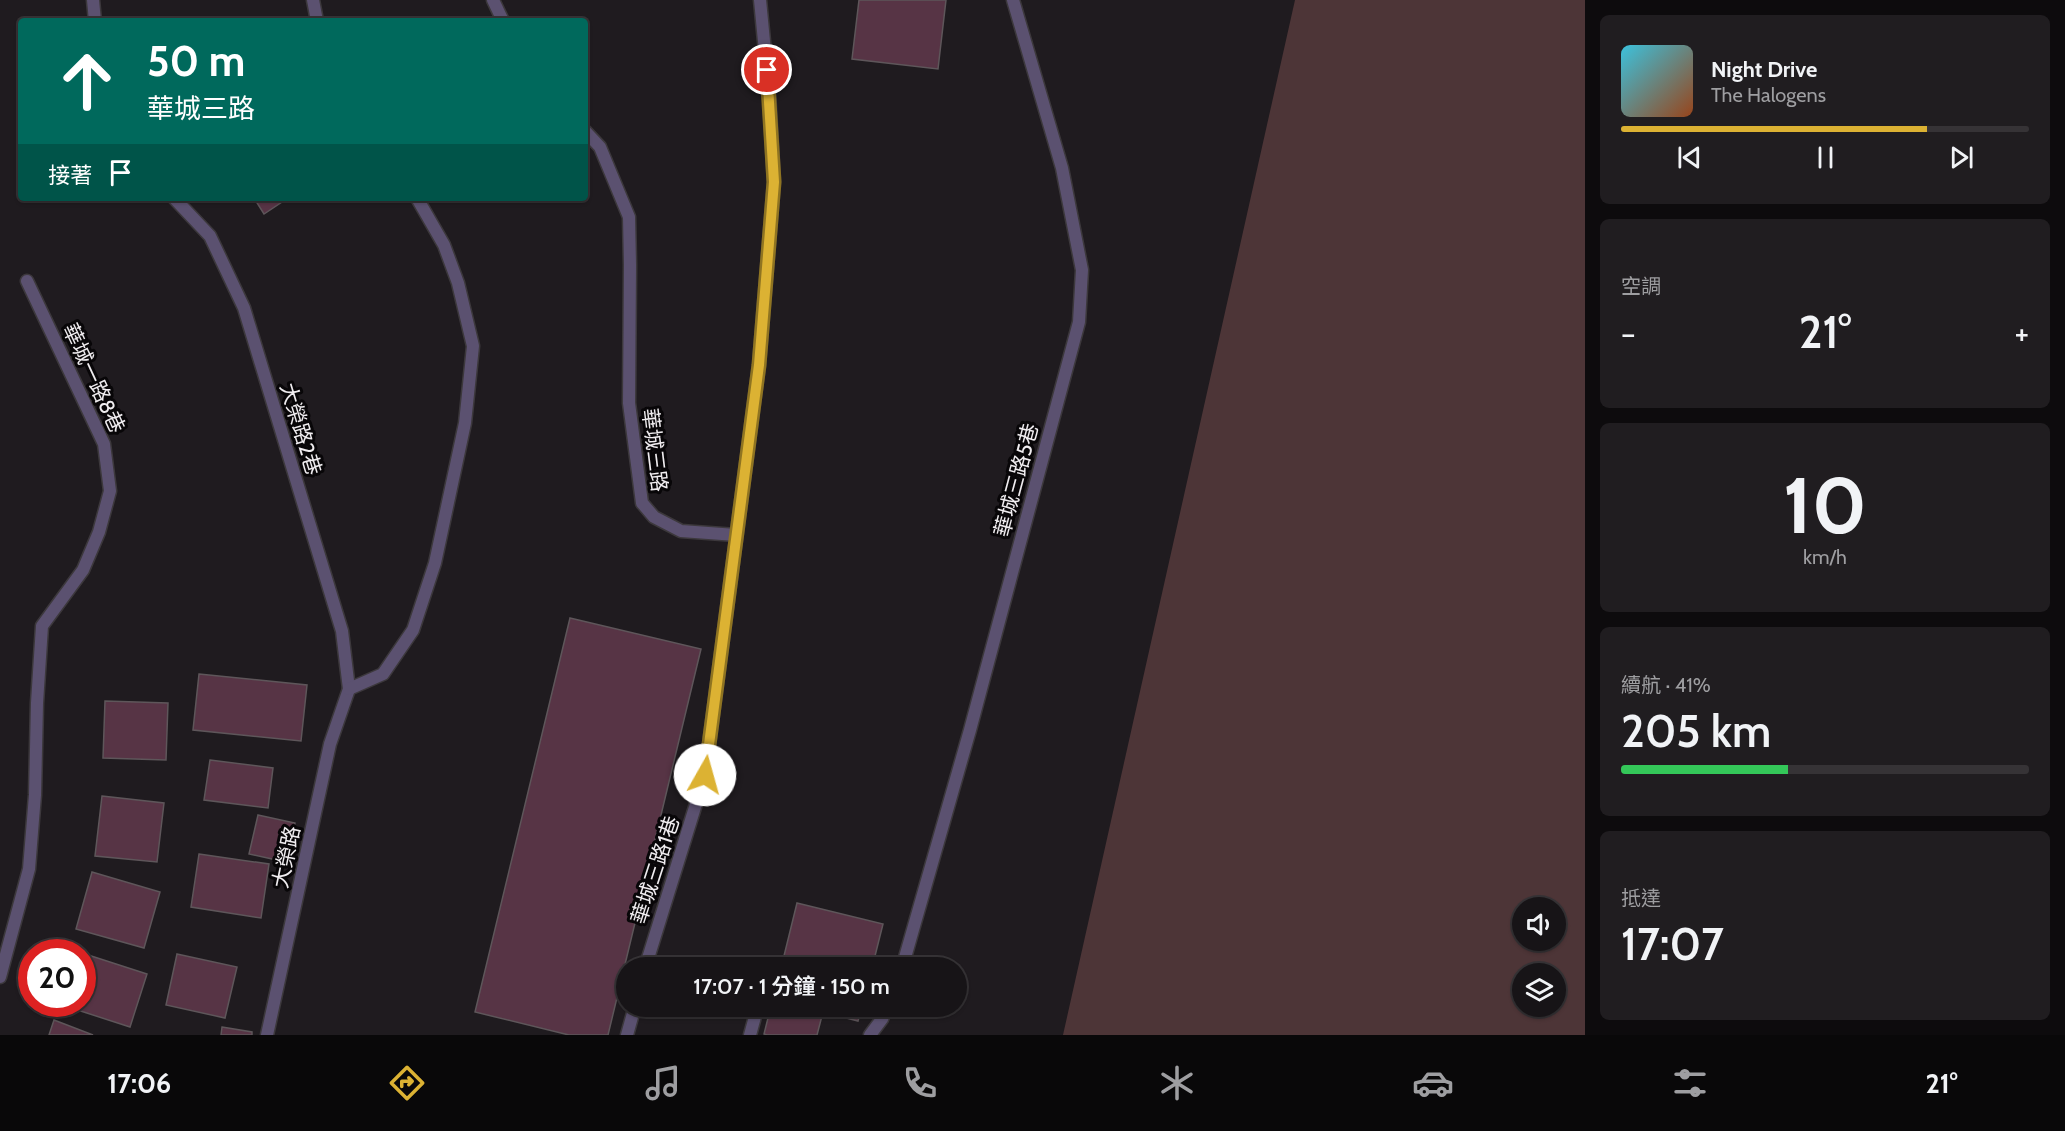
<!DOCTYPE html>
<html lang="zh-TW">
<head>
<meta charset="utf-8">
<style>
  body { margin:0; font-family:Cabin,"Noto Sans TC",sans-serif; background:#201d20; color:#f1f3f6; height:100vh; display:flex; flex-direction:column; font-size:22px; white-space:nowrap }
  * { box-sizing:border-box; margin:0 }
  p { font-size:20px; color:#9e9ea1 }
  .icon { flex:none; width:33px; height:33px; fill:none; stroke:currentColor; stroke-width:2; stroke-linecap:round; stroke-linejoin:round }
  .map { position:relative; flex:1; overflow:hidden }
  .panel { display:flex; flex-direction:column; gap:15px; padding:15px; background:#0d0b0d; width:480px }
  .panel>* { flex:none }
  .guide { position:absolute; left:18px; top:18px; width:570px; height:183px; border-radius:6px; box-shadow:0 2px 4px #0004,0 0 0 2px #363336; background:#00695c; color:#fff; overflow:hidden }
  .buttons { position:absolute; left:1512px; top:897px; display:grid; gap:12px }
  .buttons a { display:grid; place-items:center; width:54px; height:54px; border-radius:50%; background:#171417; box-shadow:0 2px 4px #0004,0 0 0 2px #363336; font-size:30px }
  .speed { position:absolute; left:18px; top:939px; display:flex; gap:12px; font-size:30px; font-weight:700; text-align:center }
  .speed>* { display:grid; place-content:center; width:78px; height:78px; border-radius:50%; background:#171417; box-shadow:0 2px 4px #0004,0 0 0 2px #363336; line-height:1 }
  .speed .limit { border:9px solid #d22; background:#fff; color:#111 }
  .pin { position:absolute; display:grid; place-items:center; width:51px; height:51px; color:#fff; margin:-26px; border:3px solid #fff; border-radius:50%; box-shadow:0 2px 6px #0007 }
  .me { position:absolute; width:66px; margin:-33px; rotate:7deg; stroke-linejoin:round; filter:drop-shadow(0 0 4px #0008) }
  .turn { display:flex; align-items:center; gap:21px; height:126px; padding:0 30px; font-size:27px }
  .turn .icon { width:78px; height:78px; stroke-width:2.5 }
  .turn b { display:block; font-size:42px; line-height:51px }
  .then { display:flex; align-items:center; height:57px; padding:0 30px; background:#0003; gap:12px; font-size:22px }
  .big { font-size:45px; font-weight:600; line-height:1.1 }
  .panel .widget { flex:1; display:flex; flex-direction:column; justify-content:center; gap:9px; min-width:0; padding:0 21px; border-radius:9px; background:#201d20 }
  .panel .dial { align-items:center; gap:0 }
  .dial b { font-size:78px; line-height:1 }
  .song { display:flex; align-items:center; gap:18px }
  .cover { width:72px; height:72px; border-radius:9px; background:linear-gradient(135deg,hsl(190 70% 55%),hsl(20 70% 35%)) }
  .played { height:6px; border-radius:3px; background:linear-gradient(90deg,#dcb233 75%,#363336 75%) }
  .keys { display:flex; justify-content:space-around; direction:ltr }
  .heat { display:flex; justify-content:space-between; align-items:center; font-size:33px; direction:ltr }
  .charge { height:9px; border-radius:4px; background:linear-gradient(90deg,#34c759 41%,#363336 0) }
  .trip { position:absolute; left:616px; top:957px; width:351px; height:60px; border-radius:30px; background:#171417; box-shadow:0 2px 4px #0004,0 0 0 2px #363336; font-weight:600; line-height:60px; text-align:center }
  .menu { display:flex; height:96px; justify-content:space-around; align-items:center; background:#090809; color:#9e9ea1 }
  .menu .icon { width:42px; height:42px }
  .menu .selected { color:#dcb233 }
  .menu b { font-size:27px; color:#f1f3f6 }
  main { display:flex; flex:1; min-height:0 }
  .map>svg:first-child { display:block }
</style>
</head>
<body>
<main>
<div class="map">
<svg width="1585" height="1035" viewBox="0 0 1585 1035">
  <rect width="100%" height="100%" fill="#1f1b1f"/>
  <path fill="#4d3537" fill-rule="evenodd" d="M 1295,0 L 1585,0 L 1585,1035 L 1063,1035 ZM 1522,908 L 1556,908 L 1556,940 L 1522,940 ZM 1522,974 L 1556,974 L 1556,1006 L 1522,1006 Z"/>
  <g fill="#573445" stroke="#5e565a" stroke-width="1.5">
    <path d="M 859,0 L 946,0 L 938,69 L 852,59 Z"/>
    <path d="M 254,198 L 288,198 L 264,214 Z"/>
    <path d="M 570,618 L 701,649 L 608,1035 L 569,1035 L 475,1012 Z"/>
    <path d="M 199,674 L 307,685 L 301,741 L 193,730 Z"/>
    <path d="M 105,701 L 168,703 L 166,760 L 103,758 Z"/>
    <path d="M 210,760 L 273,768 L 268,808 L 204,800 Z"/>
    <path d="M 102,796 L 164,803 L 157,862 L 95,856 Z"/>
    <path d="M 258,815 L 295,823 L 286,862 L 249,854 Z"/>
    <path d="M 199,854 L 269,864 L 261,918 L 191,907 Z"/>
    <path d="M 92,872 L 160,892 L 144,948 L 76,929 Z"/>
    <path d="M 797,903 L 883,924 L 872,968 L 781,968 Z"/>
    <path d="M 82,953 L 147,974 L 130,1027 L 59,1004 L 82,1004 Z"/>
    <path d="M 177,954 L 237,967 L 225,1018 L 166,1005 Z"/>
    <path d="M 771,1006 L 862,1006 L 858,1021 L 823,1012 L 817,1035 L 767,1035 L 764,1034 Z"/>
    <path d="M 54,1020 L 93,1035 L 49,1035 Z"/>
    <path d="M 222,1027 L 252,1032 L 252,1035 L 221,1035 Z"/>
  </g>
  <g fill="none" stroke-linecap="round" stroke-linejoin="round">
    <g stroke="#3c383c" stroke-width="15">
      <g id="service">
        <path d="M 93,0 L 95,21"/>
        <path d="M 313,0 L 317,21"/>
        <path d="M 493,0 L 503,21"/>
        <path d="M 585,131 L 600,147 L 629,217 L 630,265 L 629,403 L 642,503 L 654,517 L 681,531 L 736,535"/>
        <path d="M 174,198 L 210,236 L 244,308 L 342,631 L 349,689 L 330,744 L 267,1035"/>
        <path d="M 349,689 L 383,674 L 413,630 L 435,563 L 465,423 L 473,346 L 458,283 L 444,245 L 417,198"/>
        <path d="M 645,968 L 705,775 L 759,365 L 774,182 L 769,93 L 760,0"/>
        <path d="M 902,968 L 970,730 L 1079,322 L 1082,270 L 1062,168 L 1013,0"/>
        <path d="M 0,977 L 29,869 L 35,795 L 37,703 L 42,626 L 83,570 L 99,532 L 110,491 L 104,444 L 27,281"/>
        <path d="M 627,1035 L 635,1006"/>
        <path d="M 750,1035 L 756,1013"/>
        <path d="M 870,1035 L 882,1019 L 887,1006"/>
      </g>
    </g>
    <use href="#service" stroke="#5b5170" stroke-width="12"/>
  </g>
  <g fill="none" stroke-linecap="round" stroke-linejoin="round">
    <g stroke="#8f7421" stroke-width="15">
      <path id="route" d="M 705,775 L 759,365 L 774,182 L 767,70"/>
    </g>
    <use href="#route" stroke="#dcb233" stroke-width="10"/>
  </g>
  <g text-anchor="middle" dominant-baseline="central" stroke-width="6" stroke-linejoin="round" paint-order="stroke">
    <g font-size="21" fill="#f0edf0" stroke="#080608">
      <text transform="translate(94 378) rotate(65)">華城一路8巷</text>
      <text transform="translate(301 429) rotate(73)">大榮路2巷</text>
      <text transform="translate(655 450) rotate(83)">華城三路</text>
      <text transform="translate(1016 480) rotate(-75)">華城三路5巷</text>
      <text transform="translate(286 857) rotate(-78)">大榮路</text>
      <text transform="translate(655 870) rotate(-72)">華城三路1巷</text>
    </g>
  </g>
</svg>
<div class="buttons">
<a><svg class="icon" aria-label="sound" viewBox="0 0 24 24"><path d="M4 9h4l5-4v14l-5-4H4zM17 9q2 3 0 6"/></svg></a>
<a><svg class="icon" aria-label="layers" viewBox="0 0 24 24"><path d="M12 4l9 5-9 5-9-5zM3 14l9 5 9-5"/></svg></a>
</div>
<div class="speed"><div class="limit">20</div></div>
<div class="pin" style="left:767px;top:70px;background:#d93025"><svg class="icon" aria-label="arrive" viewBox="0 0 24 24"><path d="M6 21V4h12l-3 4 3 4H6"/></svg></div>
<svg class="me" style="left:705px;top:775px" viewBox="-20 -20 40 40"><circle r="19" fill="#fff"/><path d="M0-13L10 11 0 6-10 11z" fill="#dcb233"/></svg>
<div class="trip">17:07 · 1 分鐘 · 150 m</div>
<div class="guide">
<div class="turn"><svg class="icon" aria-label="ahead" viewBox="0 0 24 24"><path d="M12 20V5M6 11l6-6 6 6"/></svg><div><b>50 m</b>華城三路</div></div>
<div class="then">接著<svg class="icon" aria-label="arrive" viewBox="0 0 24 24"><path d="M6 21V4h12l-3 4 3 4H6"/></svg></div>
</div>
</div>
<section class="panel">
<div class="widget">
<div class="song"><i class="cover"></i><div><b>Night Drive</b><p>The Halogens</p></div></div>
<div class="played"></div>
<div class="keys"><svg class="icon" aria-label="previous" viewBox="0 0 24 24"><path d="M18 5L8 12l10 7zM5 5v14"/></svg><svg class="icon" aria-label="pause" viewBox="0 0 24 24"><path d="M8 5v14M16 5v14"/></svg><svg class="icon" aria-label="next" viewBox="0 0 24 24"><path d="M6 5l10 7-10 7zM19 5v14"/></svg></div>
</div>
<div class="widget"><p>空調</p>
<div class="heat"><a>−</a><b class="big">21°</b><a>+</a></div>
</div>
<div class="widget dial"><b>10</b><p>km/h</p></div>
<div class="widget"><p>續航 · 41%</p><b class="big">205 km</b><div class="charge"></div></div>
<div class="widget"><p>抵達</p><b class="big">17:07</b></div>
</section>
</main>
<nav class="menu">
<b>17:06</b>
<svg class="icon selected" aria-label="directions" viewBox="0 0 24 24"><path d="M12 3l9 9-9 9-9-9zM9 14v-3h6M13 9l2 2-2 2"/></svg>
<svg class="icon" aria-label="music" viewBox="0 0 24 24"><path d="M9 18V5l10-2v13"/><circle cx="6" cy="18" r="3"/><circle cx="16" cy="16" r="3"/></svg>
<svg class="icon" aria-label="phone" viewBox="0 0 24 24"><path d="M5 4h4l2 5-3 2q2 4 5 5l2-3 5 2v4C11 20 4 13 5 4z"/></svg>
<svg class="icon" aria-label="climate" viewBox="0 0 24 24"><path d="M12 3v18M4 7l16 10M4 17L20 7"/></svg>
<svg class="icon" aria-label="car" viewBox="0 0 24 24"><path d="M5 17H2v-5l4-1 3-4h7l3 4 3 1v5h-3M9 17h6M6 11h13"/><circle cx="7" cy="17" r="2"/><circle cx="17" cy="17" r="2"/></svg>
<svg class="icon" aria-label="filters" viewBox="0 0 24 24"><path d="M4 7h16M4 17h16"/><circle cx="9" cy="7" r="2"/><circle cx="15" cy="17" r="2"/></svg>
<b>21°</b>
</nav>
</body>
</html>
